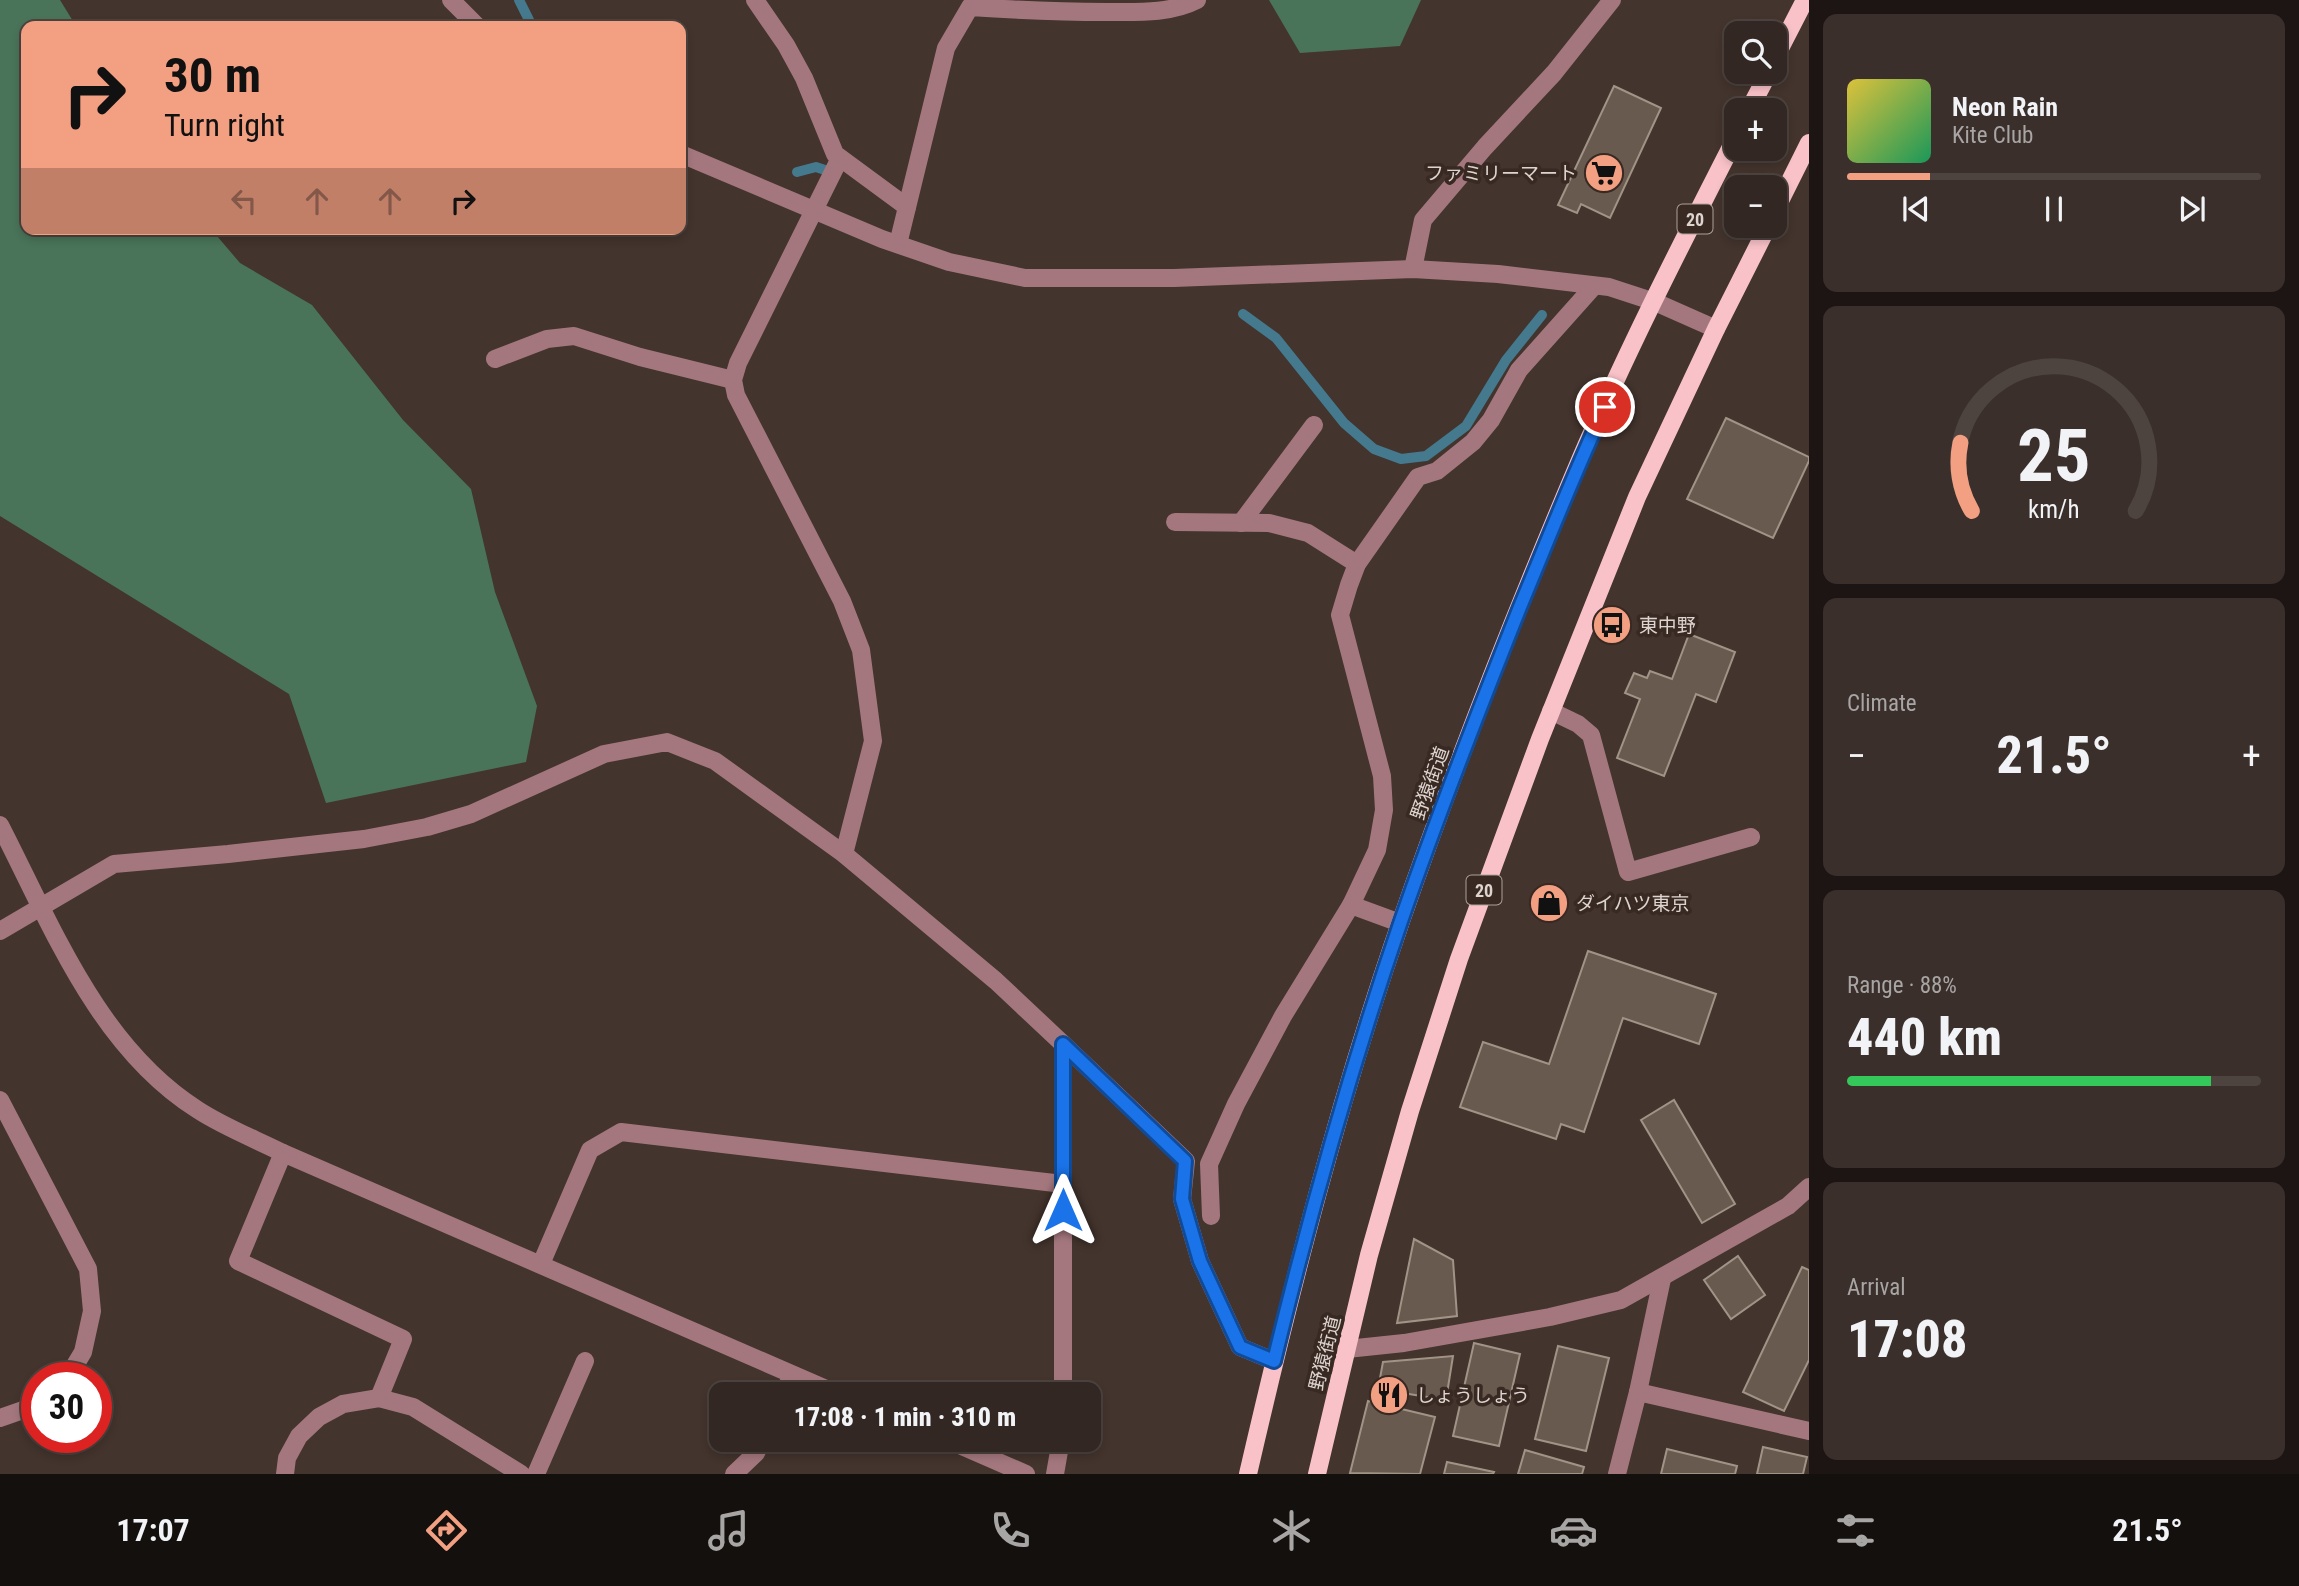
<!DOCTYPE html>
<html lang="en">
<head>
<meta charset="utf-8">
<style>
  body { margin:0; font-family:"Roboto Condensed","Noto Sans JP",sans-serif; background:#3a2f2a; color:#f1f3f6; height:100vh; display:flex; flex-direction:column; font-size:26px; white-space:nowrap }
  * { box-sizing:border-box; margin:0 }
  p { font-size:23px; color:#a8a5a5 }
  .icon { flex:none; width:38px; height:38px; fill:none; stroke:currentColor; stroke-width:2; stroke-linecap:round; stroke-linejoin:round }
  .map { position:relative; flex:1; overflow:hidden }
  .sheet { display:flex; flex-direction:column; gap:14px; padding:14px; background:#1c1513; width:490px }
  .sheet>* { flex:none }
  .banner { position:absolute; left:21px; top:21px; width:665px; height:214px; border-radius:14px; box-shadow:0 4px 10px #0003,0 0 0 2px #4d4440; background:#f39f82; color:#111; overflow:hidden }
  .controls { position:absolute; left:1724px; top:21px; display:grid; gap:14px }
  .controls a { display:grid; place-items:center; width:63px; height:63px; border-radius:14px; background:#322722; box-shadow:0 4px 10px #0003,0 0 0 2px #4d4440; font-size:35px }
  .speed { position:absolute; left:21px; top:1362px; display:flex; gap:14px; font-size:35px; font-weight:700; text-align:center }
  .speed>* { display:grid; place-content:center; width:91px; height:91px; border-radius:50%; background:#322722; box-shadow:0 4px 10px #0003,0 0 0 2px #4d4440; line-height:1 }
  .speed .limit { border:10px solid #d22; background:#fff; color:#111 }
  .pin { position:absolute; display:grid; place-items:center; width:60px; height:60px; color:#fff; margin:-30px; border:4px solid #fff; border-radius:50%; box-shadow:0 2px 7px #0007 }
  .me { position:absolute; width:77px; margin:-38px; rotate:0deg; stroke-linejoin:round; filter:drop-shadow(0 0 5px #0008) }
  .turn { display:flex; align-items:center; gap:24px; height:147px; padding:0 28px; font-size:32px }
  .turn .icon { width:91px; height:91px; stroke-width:2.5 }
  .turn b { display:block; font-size:49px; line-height:60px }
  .lanes { display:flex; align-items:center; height:66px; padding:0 28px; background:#0003; justify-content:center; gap:35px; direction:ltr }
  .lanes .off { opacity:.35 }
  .big { font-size:52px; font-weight:800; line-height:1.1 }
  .sheet .widget { flex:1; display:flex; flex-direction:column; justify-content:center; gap:10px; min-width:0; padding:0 24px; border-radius:14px; background:#3a2f2a }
  .sheet .dial { align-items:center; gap:0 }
  .dial svg { height:182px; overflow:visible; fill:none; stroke:#4d4440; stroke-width:7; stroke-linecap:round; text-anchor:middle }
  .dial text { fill:#f1f3f6; stroke:none }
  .song { display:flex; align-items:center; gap:21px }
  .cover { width:84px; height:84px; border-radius:10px; background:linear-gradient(135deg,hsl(50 70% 55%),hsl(150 70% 35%)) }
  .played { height:7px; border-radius:4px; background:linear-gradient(90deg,#f39f82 20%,#4d4440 20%) }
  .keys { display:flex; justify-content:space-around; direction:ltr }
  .heat { display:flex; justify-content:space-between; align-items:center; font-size:38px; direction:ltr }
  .charge { height:10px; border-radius:5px; background:linear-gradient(90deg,#34c759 88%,#4d4440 0) }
  .trip { position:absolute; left:709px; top:1382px; width:392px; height:70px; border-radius:14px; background:#322722; box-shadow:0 4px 10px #0003,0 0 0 2px #4d4440; font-weight:800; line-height:70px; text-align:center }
  .tabs { display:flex; height:112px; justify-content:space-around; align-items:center; background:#14100e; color:#a8a5a5 }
  .tabs .icon { width:49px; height:49px }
  .tabs .selected { color:#f39f82 }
  .tabs b { font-size:32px; color:#f1f3f6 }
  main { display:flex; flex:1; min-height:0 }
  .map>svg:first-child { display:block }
</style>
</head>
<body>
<main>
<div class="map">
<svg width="1809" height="1474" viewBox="0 0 1809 1474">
  <rect width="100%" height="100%" fill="#43342d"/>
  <g fill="#497459">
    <path d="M 0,0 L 60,0 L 76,26 L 26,26 L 26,229 L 211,229 L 240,263 L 312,305 L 403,420 L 471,489 L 495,592 L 537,706 L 526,762 L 326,803 L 289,694 L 0,516 Z"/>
    <path d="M 1269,0 L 1421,0 L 1400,46 L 1300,53 Z"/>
  </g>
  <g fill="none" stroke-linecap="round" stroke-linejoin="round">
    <g stroke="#44798e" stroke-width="10">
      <path d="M 519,0 L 529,20"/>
      <path d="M 797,172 L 816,167 L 828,171"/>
      <path d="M 1243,314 L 1276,338 L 1344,423 L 1374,449 L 1401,459 L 1426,456 L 1466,426 L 1506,360 L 1542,315"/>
    </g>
  </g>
  <g fill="#685a4e" stroke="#a29387" stroke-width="2">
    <path d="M 1614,86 L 1661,108 L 1610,218 L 1581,204 L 1577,213 L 1558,205 Z"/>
    <path d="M 1726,418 L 1809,457 L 1809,461 L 1773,538 L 1687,499 Z"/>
    <path d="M 1689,634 L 1735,652 L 1716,702 L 1696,694 L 1664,776 L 1617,758 L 1640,699 L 1625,693 L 1634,673 L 1647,678 L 1650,671 L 1672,679 Z"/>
    <path d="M 1588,951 L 1716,994 L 1699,1044 L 1623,1018 L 1584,1132 L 1561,1124 L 1556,1139 L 1460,1107 L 1483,1042 L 1549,1064 Z"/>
    <path d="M 1674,1100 L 1735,1204 L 1702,1223 L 1641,1120 Z"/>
    <path d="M 1414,1239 L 1453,1260 L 1457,1316 L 1397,1323 Z"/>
    <path d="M 1738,1256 L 1765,1295 L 1731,1319 L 1704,1280 Z"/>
    <path d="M 1802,1267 L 1809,1270 L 1809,1360 L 1784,1411 L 1743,1392 Z"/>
    <path d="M 1474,1343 L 1520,1354 L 1499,1446 L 1453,1436 Z"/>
    <path d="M 1558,1346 L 1609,1358 L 1586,1451 L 1535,1439 Z"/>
    <path d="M 1453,1356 L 1446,1400 L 1378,1389 L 1383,1362 Z"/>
    <path d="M 1368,1401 L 1435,1417 L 1420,1474 L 1350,1473 Z"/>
    <path d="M 1763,1447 L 1807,1457 L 1803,1474 L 1757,1474 Z"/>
    <path d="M 1667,1449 L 1737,1466 L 1735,1474 L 1661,1474 Z"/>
    <path d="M 1525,1450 L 1584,1467 L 1582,1474 L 1518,1474 Z"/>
    <path d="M 1447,1462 L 1494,1472 L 1493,1474 L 1444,1474 Z"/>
  </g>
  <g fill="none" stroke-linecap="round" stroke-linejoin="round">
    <g stroke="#a4777e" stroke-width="18">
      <path d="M 451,0 L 477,26"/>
      <path d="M 755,0 L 786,45 L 804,78 L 835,154 L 907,207"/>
      <path d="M 681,154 L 882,239 L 949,262 L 1025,278 L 1174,278 L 1413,269 L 1498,274 L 1609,287 L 1655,302 L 1716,329"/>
      <path d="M 840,158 L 738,363 L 733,380 L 736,395 L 842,601 L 861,650 L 873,741 L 844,854"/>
      <path d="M 898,244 L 946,48 L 970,7 C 1016,10 1061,12 1106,12 C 1137,12 1170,14 1197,0"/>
      <path d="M 1413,269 L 1423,220 L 1485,147 L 1554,73 L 1612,0"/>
      <path d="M 495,359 L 547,339 L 574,336 L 640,357 L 733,380"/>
      <path d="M 1175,522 L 1269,523 L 1308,533 L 1357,564"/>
      <path d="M 1241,523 L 1314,425"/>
      <path d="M 1551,711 L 1578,724 L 1591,735 L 1628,872 L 1751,837"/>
      <path d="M 0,825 C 52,926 98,1047 198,1110 C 224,1127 255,1139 283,1153 L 840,1395"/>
      <path d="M 1351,905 L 1400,923"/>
      <path d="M 0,931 L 114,864 L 228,854 L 364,839 L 427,827 L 471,814 L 604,754 L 667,742 L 715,761 L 844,854 L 996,981 L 1063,1044"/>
      <path d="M 0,1100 L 88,1269 L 92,1311 L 83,1352 L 68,1377"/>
      <path d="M 283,1153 L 238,1261 L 403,1339 L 379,1398"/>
      <path d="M 1211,1216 L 1209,1164 L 1236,1104 L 1283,1016 L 1351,905 L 1377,850 L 1384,810 L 1382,776 L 1340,615 L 1349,585 L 1357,564 L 1418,477 L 1437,471 L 1473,442 L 1491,420 L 1519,370 L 1594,286"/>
      <path d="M 541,1264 L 590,1150 L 621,1132 L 1063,1184"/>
      <path d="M 1347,1349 L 1404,1343 L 1550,1317 L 1621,1300 L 1788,1206 L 1809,1187"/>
      <path d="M 1638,1392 L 1809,1431"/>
      <path d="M 783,1395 L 792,1375"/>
      <path d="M 1063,1395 L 1063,1044 L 1186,1161 L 1182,1199 L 1200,1261 L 1240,1347 L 1274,1361"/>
      <path d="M 0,1418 L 23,1410 L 37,1401"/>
      <path d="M 948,1440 L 1026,1474"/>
      <path d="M 285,1474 L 287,1458 L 299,1436 L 319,1417 L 343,1404 L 379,1398 L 413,1407 L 521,1474"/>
      <path d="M 536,1474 L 585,1361"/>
      <path d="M 734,1474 L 756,1453 L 762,1440"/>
      <path d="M 1055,1474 L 1061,1440"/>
      <path d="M 1617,1474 L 1638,1392 L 1662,1279"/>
    </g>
    <g stroke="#f9c2c9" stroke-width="18">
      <path d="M 1774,60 L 1805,0"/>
      <path d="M 1749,110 L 1769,72"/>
      <path d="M 1774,213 L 1809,143"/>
      <path d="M 1248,1474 C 1291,1288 1338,1102 1401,921 C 1455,766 1516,611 1580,460 C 1627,350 1682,243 1736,137"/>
      <path d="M 1317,1474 L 1369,1255 L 1410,1111 L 1459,959 L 1540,739 L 1637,497 L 1716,329 L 1768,226"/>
    </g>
  </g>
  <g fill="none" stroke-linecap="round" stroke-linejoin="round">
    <g stroke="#114b97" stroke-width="18">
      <path id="route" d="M 1063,1210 L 1063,1044 L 1185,1161 L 1182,1199 L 1200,1261 L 1240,1347 L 1274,1361 C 1310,1213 1351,1067 1400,924 C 1437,817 1478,712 1520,607 C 1548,540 1574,473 1605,407"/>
    </g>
    <use href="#route" stroke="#1a73e8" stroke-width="12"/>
  </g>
  <defs>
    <g id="supermarket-disc" transform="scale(2.0125)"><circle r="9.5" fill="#f39f82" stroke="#392923"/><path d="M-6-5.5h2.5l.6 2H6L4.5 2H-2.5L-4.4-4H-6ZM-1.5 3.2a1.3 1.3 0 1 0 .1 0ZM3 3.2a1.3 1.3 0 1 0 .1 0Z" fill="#111"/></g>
    <g id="bus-disc" transform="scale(2.0125)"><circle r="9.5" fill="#f39f82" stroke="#392923"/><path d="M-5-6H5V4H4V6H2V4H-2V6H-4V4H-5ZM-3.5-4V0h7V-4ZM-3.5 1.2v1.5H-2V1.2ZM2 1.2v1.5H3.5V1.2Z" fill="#111"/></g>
    <g id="shop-disc" transform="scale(2.0125)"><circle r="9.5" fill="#f39f82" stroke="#392923"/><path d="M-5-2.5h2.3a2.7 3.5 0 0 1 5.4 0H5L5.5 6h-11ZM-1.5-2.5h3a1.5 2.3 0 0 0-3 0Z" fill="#111"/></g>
    <g id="restaurant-disc" transform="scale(2.0125)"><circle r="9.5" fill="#f39f82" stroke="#392923"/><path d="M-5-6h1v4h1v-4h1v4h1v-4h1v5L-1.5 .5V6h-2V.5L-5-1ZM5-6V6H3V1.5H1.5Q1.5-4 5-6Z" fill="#111"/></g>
  </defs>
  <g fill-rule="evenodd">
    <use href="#supermarket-disc" x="1604" y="173"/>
    <use href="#bus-disc" x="1612" y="625"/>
    <use href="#shop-disc" x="1549" y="903"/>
    <use href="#restaurant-disc" x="1389" y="1395"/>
  </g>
  <g text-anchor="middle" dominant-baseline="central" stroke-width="7" stroke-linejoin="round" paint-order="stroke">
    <g fill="#392923" stroke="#aca19b" stroke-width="2">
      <rect x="1677.5" y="204.5" width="35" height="29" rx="5"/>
      <rect x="1466.5" y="875.5" width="35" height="29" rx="5"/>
    </g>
    <g font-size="18" font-weight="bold" fill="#ded4cf">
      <text x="1695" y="219">20</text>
      <text x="1484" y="890">20</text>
    </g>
    <g font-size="19" fill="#ded4cf" stroke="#392923" text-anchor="start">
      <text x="1577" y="173" text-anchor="end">ファミリーマート</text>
      <text x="1639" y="625">東中野</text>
      <text x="1576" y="903">ダイハツ東京</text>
      <text x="1416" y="1395">しょうしょう</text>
    </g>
    <g font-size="19" fill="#ded4cf" stroke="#392923">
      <text transform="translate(1430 783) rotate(-70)">野猿街道</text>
      <text transform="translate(1325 1353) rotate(-76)">野猿街道</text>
    </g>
  </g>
</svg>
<div class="controls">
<a><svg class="icon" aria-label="search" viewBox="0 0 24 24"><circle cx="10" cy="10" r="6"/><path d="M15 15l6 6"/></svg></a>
<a>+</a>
<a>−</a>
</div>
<div class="speed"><div class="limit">30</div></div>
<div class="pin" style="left:1605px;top:407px;background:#d93025"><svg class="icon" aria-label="arrive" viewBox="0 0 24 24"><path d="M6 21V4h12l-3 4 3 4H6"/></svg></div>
<svg class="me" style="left:1063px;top:1210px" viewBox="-20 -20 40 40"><path d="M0-17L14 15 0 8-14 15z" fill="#1a73e8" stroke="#fff" stroke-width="4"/></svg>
<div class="trip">17:08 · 1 min · 310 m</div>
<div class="banner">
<div class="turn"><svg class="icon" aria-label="right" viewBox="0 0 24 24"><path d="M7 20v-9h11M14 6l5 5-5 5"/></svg><div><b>30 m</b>Turn right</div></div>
<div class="lanes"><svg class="icon off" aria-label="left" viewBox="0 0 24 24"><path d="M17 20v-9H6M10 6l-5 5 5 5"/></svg><svg class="icon off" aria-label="ahead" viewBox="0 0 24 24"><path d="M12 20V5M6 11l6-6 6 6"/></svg><svg class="icon off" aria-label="ahead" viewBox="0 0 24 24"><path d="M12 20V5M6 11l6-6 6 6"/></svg><svg class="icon" aria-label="right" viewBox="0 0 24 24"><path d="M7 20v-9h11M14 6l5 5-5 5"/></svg></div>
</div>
</div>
<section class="sheet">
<div class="widget">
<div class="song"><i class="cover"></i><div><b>Neon Rain</b><p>Kite Club</p></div></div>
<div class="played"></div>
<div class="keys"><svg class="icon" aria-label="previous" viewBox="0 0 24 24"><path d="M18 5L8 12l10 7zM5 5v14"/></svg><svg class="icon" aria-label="pause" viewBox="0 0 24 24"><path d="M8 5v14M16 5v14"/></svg><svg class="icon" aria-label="next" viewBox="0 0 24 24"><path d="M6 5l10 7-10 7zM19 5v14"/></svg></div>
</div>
<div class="widget dial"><svg viewBox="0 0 100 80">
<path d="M14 69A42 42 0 1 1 86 69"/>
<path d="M14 69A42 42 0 0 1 9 39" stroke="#f39f82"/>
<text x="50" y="56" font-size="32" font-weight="700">25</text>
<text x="50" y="72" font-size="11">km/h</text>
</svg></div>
<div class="widget"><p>Climate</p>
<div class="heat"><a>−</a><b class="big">21.5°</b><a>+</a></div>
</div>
<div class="widget"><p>Range · 88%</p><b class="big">440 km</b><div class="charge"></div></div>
<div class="widget"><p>Arrival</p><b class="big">17:08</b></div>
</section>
</main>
<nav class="tabs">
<b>17:07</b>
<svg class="icon selected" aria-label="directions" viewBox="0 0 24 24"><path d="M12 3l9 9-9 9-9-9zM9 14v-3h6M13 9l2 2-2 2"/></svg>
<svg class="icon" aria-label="music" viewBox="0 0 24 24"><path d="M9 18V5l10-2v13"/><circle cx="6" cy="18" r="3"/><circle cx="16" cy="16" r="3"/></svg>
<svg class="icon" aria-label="phone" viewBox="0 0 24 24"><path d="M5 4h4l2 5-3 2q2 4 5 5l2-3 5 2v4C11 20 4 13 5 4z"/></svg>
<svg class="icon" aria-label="climate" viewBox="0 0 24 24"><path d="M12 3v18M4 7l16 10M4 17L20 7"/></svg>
<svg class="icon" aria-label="car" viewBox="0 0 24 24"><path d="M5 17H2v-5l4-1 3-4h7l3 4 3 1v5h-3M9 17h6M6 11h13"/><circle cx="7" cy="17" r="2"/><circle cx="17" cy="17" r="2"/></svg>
<svg class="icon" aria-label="filters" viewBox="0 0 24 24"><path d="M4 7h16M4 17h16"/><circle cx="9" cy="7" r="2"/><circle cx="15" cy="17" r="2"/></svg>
<b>21.5°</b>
</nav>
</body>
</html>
